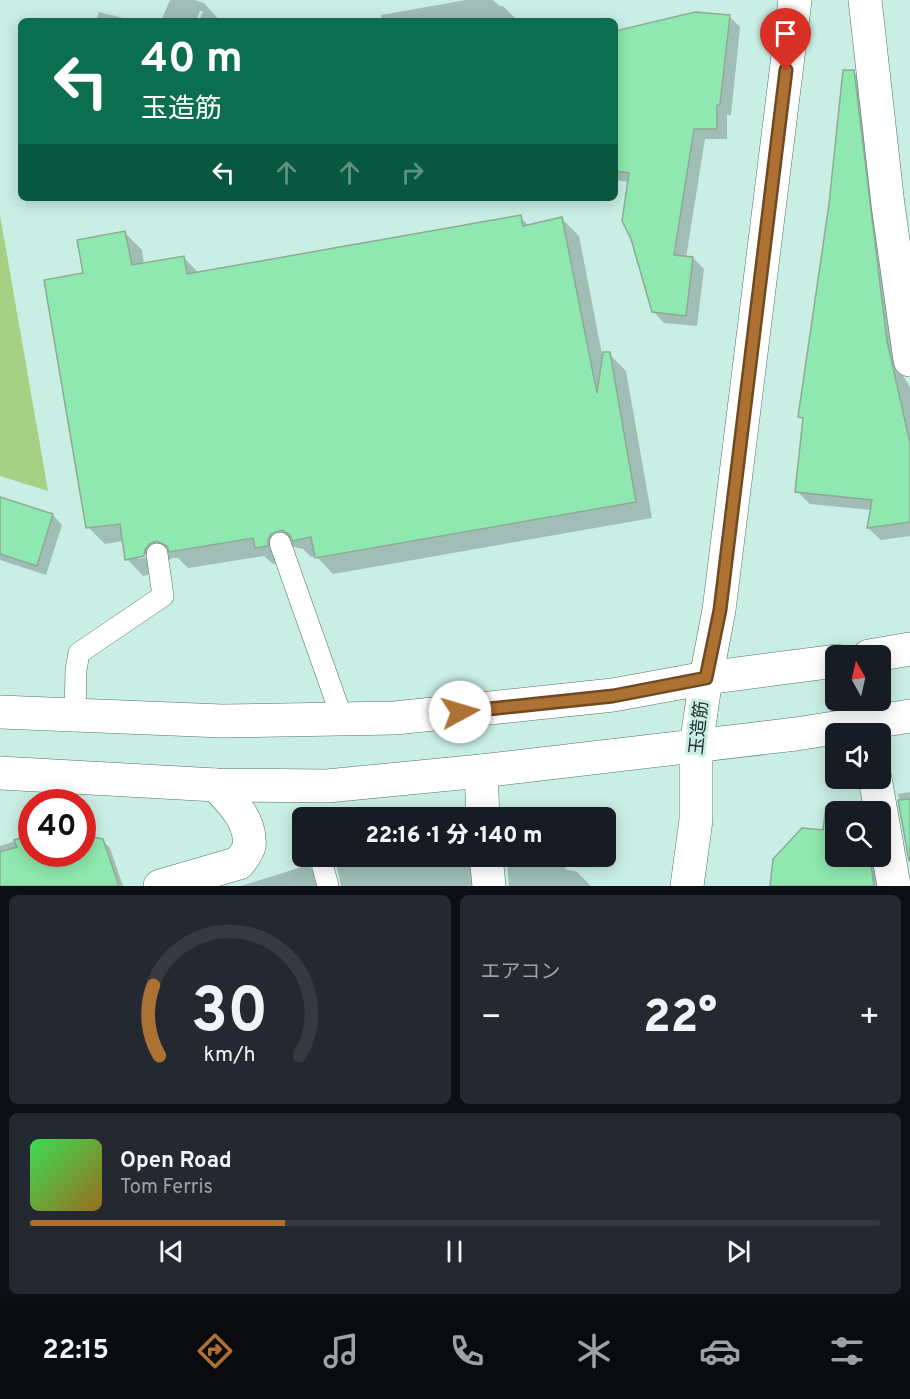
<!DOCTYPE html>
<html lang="ja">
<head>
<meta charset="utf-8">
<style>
  body { margin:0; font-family:Overpass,"Noto Sans JP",sans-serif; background:#242831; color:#f1f3f6; height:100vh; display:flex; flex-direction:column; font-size:22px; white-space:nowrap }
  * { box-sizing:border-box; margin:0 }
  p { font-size:20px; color:#9ea1a6 }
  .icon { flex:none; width:33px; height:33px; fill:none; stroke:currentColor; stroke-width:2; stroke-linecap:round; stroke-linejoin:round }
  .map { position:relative; height:886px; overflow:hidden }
  .drawer { display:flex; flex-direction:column; gap:9px; padding:9px; background:#0d0f14; flex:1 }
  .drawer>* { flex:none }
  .guide { position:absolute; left:18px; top:18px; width:600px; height:183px; border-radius:9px; box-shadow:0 3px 15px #0003; background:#0b6e4f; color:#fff; overflow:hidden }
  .needle { width:39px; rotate:352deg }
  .controls { position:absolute; left:825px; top:645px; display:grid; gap:12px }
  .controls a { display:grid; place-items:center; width:66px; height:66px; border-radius:9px; background:#171b24; box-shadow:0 3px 15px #0003; font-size:30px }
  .speed { position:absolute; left:18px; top:789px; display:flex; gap:12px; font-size:30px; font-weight:700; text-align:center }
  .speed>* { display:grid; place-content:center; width:78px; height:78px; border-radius:50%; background:#171b24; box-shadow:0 3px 15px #0003; line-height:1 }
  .speed .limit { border:9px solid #d22; background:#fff; color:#111 }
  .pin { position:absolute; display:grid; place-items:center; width:51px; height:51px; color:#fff; margin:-62px -26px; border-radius:50% 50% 50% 0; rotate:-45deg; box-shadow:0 0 6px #0007 }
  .pin .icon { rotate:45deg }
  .me { position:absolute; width:66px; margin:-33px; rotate:84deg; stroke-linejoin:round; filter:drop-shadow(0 0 4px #0008) }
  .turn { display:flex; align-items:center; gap:21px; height:126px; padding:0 24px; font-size:27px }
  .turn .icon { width:78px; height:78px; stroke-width:2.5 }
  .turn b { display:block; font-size:42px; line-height:51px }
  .lanes { display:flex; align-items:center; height:57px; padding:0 24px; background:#0003; justify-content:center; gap:30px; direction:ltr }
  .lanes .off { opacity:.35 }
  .big { font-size:45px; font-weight:800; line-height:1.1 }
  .drawer .card { flex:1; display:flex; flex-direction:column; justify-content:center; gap:9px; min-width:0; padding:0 21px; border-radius:9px; background:#242831 }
  .drawer .dial { align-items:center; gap:0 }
  .dial svg { height:156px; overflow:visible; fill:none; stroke:#363941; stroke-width:7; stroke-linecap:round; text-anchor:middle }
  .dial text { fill:#f1f3f6; stroke:none }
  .song { display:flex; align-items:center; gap:18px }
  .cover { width:72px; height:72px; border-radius:9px; background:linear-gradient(135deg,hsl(130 70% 55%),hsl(40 70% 35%)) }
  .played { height:6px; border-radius:3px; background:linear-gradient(90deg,#ac7133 30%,#363941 30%) }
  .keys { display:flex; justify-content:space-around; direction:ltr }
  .heat { display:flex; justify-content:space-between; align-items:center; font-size:33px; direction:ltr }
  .drawer .tiles { flex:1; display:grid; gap:9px; grid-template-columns:1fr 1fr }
  .card:last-child { grid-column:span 2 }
  .trip { position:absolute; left:292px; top:807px; width:324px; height:60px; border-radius:9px; background:#171b24; box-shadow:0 3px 15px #0003; font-weight:800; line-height:60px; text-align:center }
  .tabs { display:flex; height:96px; justify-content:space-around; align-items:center; background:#090b0e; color:#9ea1a6 }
  .tabs .icon { width:42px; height:42px }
  .tabs .selected { color:#ac7133 }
  .tabs b { font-size:27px; color:#f1f3f6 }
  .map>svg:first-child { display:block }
</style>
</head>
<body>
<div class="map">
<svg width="910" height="886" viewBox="0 0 910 886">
  <rect width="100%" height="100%" fill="#c9eee4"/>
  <path fill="#a6d084" d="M 0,215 L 48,491 L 0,476 Z"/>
  <g fill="#0003" fill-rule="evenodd">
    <path d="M 170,0 L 195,0 L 204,3 L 220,21 L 199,21 L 203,11 L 200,11 L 196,21 L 161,21 Z"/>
    <path d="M 466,0 L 493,0 L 500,6 L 503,6 L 518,21 L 382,21 L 381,15 Z"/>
    <path d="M 99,12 L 135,21 L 96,21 Z"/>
    <path d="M 729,16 L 740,27 L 731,115 L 727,115 L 727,139 L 705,139 L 686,258 L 693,258 L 704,269 L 697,326 L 664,323 L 653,311 L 629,182 L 615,180 L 615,32 Z"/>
    <path d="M 853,72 L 866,85 L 882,222 L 904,377 L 910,387 L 910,536 L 881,540 L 868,528 L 871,510 L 810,504 L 797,491 L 804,420 L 800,417 Z"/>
    <path d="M 520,217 L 529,226 L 562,219 L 579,236 L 602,354 L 609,354 L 626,371 L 652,518 L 333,574 L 316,556 L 311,557 L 303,549 L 294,547 L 286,552 L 284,562 L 273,564 L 264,556 L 188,568 L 178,558 L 172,558 L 162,566 L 161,572 L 143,576 L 127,559 L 124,541 L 105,544 L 88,527 L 84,274 L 125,233 L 142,250 L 144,264 L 183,257 L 199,273 ZM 152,553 L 152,556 L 138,559 L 138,556 Z"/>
    <path d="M 0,499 L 53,515 L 62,525 L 46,575 L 0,560 Z"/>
    <path d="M 910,792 L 910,860 L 898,794 Z"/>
    <path d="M 860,805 L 866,812 L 836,812 L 836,856 L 880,856 L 887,886 L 772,886 L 824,832 L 827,808 Z"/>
    <path d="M 32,836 L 32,854 L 82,854 L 102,840 L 110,848 L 123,886 L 0,886 L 0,846 Z"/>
    <path d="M 340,856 L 477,856 L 476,886 L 341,886 L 335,858 Z"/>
    <path d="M 558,857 L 566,865 L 565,869 L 577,872 L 591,886 L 509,886 L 507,860 Z"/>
    <path d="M 308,865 L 316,873 L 320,886 L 241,886 Z"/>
  </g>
  <g fill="#8fe8af" stroke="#8eaa97" stroke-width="1.5">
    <path d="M 695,12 L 730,15 L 720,104 L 717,105 L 717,129 L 694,129 L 674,255 L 693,257 L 686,316 L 652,312 L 631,239 L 622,221 L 629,173 L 615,171 L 615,31 Z"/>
    <path d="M 843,70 L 854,70 L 887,341 L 910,443 L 910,522 L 867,528 L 872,500 L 795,492 L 803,418 L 798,417 L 829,204 Z"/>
    <path d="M 521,215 L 523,226 L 562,217 L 597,393 L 603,352 L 610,352 L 636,502 L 315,558 L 311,537 L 293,541 L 289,534 L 282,530 L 271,534 L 268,540 L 268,546 L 255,548 L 253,538 L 169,552 L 167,546 L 156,541 L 149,544 L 145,550 L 144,556 L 125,560 L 120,524 L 86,528 L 44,280 L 83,273 L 77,240 L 125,231 L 132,265 L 184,256 L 187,274 Z"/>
    <path d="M 0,497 L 53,514 L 37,566 L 0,554 Z"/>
    <path d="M 910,799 L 910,861 L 909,861 L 898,800 Z"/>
    <path d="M 860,803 L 862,812 L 836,812 L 836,856 L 870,856 L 874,886 L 770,886 L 773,859 L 802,828 L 823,830 L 826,806 Z"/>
    <path d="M 32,834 L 32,854 L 82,854 L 82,835 L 103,839 L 119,886 L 0,886 L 0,852 L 17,847 L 14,840 Z"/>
  </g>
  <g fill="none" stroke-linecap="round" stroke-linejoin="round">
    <g stroke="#51736a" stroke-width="22">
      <g id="lane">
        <path d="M 280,543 L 342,718"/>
        <path d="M 75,715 L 76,670 L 79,653 L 163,596 L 157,554"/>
        <path d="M 320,856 L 328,886"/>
      </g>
    </g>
    <g stroke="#51736a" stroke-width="34">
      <g id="street">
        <path d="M 865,0 L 888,205 L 910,360"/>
        <path d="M 481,771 L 483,818"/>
        <path d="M 875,778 L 894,886"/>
        <path d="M 486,856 L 489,886"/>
        <path d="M 160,886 L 239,863 C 242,858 248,852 249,846 C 252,821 231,801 216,785"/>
      </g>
    </g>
    <g stroke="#51736a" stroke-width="34">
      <g id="secondary">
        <path d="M 869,656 L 910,649"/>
        <path d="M 0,712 L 222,721 L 395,718 L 613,695 L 706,678 L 836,661"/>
        <path d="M 0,773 L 216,785 L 327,786 L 481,771 L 796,734 L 910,716"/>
        <path d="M 687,886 L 696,820 L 696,746 L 706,678 L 719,610 L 795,0"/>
      </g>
    </g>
    <use href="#lane" stroke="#fff" stroke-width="21"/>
    <use href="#street" stroke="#fff" stroke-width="33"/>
    <use href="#secondary" stroke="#fff" stroke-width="33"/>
  </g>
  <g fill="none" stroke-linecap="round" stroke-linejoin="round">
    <g stroke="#704921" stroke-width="15">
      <path id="route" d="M 460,712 L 613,696 L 706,678 L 720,610 L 786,70"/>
    </g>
    <use href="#route" stroke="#ac7133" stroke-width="10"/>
  </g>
  <g text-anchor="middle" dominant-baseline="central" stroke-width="6" stroke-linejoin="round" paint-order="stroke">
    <g font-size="18" fill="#1d2b28" stroke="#c9eee4">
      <text transform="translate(700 728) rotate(-84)">玉造筋</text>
    </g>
  </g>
</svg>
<div class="controls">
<a><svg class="needle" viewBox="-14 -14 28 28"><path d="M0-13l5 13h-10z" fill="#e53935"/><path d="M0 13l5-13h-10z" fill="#9ea1a6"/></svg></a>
<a><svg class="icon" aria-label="sound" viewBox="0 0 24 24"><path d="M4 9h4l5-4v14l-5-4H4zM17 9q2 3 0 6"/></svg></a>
<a><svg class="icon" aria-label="search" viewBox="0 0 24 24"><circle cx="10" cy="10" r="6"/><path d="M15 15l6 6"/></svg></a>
</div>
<div class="speed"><div class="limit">40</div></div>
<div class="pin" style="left:786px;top:70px;background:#d93025"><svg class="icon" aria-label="arrive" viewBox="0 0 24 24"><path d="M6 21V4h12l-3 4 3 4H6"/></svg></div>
<svg class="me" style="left:460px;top:712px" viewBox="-20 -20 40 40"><circle r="19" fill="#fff"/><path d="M0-13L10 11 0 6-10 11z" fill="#ac7133"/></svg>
<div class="trip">22:16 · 1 分 · 140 m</div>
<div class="guide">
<div class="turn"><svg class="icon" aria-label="left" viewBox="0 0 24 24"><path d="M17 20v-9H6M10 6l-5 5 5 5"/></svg><div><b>40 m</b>玉造筋</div></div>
<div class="lanes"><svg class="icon" aria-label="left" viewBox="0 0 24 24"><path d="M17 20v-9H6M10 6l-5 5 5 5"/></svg><svg class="icon off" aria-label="ahead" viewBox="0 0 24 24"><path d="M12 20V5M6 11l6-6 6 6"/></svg><svg class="icon off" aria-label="ahead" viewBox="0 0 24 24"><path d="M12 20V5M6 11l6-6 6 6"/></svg><svg class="icon off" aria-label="right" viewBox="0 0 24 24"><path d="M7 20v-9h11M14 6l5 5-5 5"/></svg></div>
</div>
</div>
<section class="drawer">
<div class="tiles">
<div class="card dial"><svg viewBox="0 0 100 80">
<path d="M14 69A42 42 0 1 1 86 69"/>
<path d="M14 69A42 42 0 0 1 11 33" stroke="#ac7133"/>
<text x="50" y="56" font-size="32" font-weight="700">30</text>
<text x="50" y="72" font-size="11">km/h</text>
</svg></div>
<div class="card"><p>エアコン</p>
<div class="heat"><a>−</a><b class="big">22°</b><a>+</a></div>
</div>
<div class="card">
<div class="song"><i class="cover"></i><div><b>Open Road</b><p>Tom Ferris</p></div></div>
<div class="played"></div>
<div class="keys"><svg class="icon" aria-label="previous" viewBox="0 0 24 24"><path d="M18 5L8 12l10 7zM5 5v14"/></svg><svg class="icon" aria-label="pause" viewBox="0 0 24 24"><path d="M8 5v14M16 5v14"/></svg><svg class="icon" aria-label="next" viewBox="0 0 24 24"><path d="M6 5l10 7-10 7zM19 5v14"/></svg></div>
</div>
</div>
</section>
<nav class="tabs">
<b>22:15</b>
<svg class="icon selected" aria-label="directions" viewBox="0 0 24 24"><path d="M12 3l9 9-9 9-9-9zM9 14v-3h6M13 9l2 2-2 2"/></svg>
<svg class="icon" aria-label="music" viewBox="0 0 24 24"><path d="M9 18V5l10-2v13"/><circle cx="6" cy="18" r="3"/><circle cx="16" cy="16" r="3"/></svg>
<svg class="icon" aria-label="phone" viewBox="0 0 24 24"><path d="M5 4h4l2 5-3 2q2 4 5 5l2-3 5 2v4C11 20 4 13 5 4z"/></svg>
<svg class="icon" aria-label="climate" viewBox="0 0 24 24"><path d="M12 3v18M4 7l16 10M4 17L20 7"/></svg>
<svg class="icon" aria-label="car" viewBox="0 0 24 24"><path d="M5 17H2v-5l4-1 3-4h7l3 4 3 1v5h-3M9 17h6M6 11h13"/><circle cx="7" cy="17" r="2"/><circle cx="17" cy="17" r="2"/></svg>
<svg class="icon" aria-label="filters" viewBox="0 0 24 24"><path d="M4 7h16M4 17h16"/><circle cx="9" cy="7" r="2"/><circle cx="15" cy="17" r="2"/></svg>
</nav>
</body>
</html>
